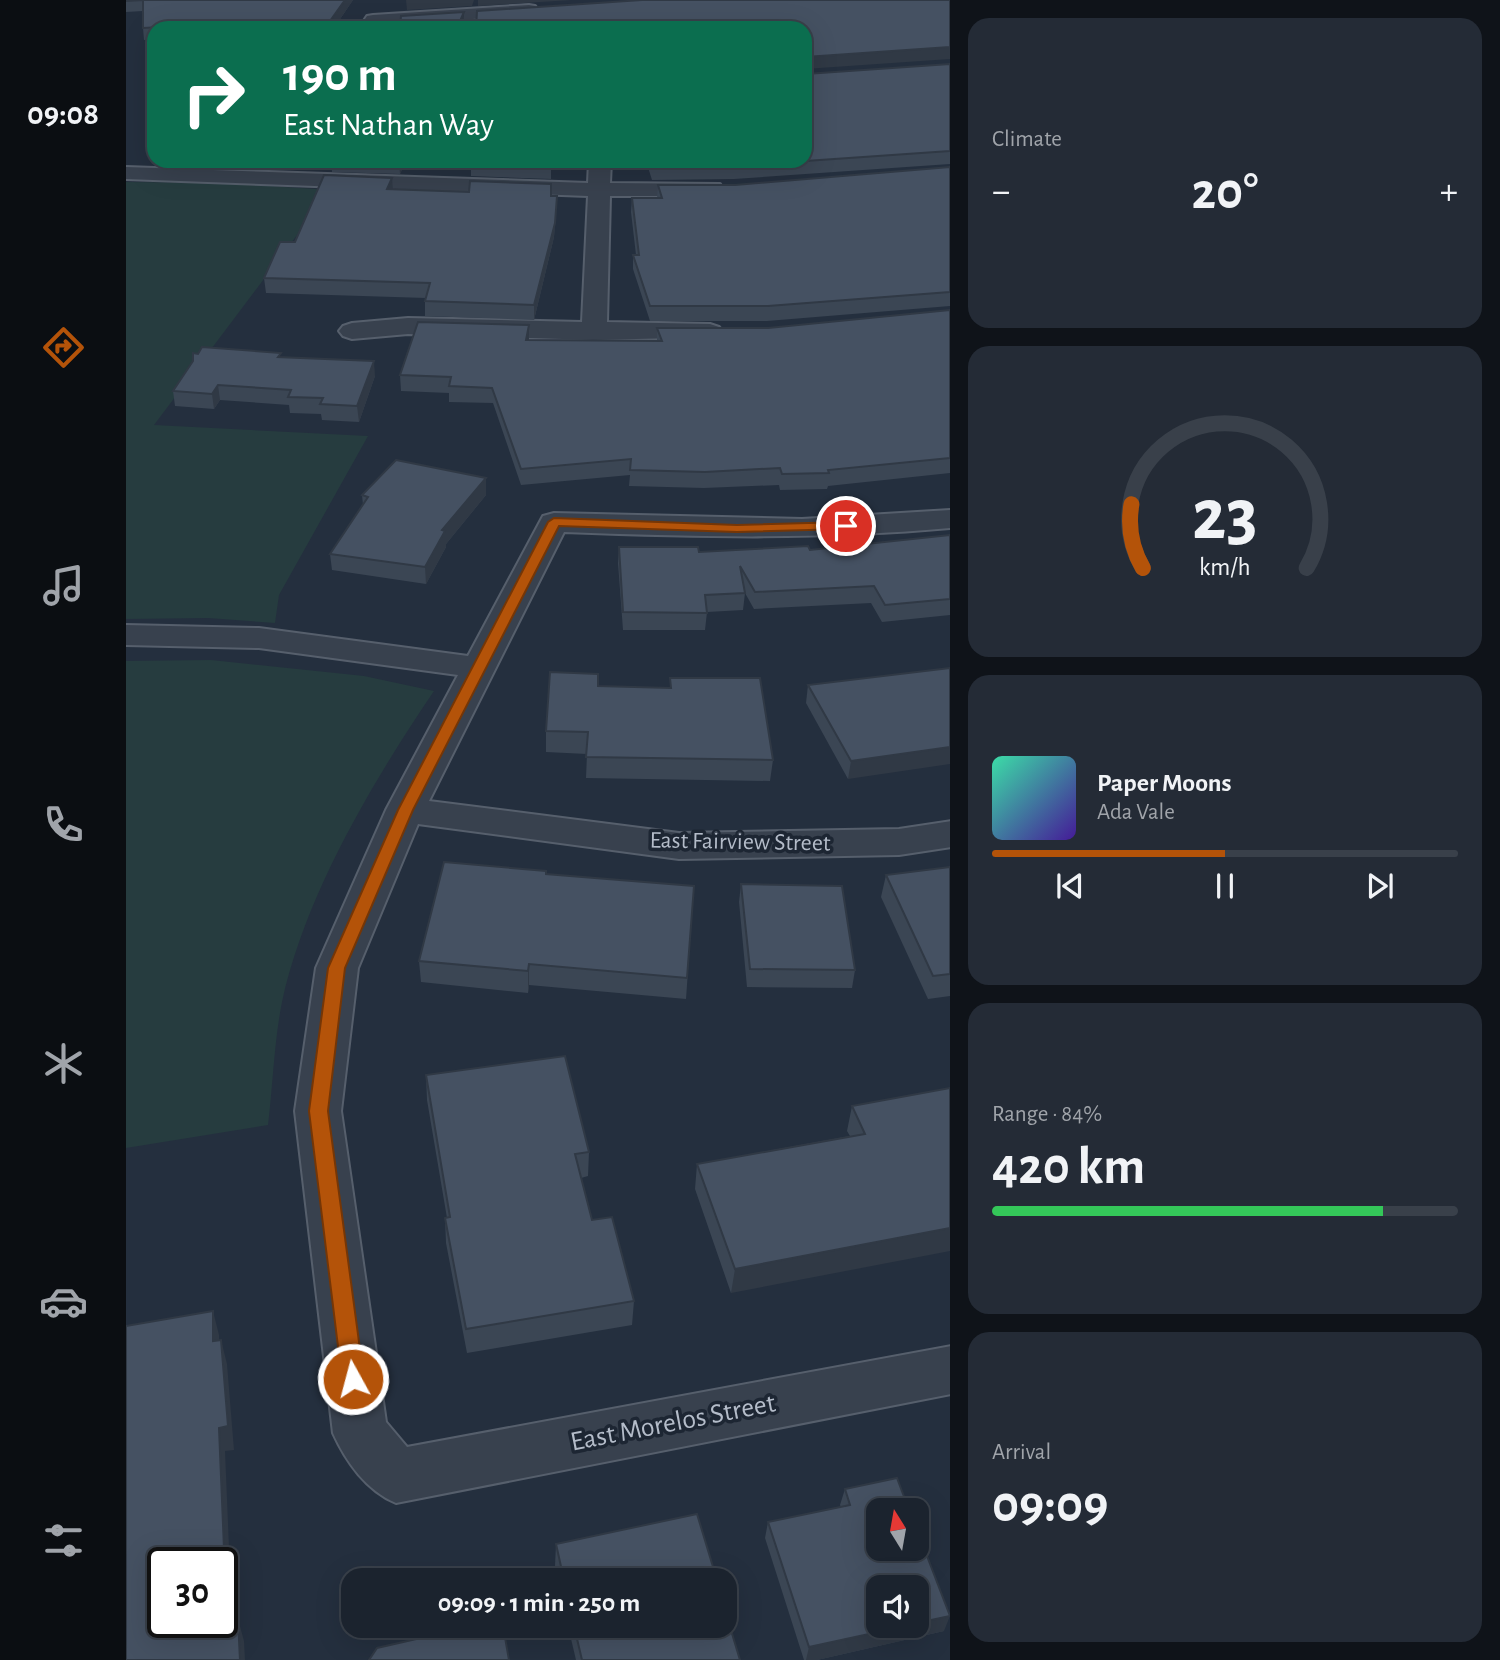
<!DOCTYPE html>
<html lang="en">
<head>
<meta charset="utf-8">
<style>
  body { margin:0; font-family:"Alegreya Sans",sans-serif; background:#242b36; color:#f1f3f6; height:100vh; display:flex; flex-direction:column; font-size:26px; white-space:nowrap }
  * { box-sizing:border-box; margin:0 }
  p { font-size:23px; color:#a0a4aa }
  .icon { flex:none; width:38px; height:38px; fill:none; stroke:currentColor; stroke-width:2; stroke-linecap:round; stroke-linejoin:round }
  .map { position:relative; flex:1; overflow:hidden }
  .side { display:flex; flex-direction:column; gap:18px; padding:18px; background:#0f1319; width:550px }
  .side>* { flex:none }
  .top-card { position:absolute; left:21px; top:21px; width:665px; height:147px; border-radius:21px; box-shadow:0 7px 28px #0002,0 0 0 2px #39404a; background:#0b6e4f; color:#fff; overflow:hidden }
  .needle { width:46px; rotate:349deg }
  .tools { position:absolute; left:740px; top:1498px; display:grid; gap:14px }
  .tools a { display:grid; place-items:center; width:63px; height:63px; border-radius:14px; background:#1b232e; box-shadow:0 7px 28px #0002,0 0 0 2px #39404a; font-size:35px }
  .speed { position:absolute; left:21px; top:1547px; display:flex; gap:14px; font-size:35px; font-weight:700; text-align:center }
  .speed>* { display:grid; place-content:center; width:91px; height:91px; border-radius:50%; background:#1b232e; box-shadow:0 7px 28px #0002,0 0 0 2px #39404a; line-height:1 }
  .speed .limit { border:4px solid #111; border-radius:10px; background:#fff; color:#111 }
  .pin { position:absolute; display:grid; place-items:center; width:60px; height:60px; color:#fff; margin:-30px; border:4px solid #fff; border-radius:50%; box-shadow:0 2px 7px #0007 }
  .me { position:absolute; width:77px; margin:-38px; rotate:353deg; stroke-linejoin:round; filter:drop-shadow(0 0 5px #0008) }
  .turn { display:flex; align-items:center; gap:24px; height:147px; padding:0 21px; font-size:32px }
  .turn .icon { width:91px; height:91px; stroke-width:2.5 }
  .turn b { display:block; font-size:49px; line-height:60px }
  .big { font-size:52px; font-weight:700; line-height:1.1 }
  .side .tile { flex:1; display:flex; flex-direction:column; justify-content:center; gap:10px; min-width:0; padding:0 24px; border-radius:21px; background:#242b36 }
  .side .dial { align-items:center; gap:0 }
  .dial svg { height:182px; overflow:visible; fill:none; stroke:#39404a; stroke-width:7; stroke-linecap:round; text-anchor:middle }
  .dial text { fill:#f1f3f6; stroke:none }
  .song { display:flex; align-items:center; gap:21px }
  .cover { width:84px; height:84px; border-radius:10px; background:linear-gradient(135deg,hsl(160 70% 55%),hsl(260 70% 35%)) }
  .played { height:7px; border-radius:4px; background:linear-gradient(90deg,#b45309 50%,#39404a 50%) }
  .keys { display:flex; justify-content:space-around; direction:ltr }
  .heat { display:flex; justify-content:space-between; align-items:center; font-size:38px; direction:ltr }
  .charge { height:10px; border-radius:5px; background:linear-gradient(90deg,#34c759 84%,#39404a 0) }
  .trip { position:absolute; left:215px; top:1568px; width:396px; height:70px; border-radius:21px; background:#1b232e; box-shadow:0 7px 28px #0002,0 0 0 2px #39404a; font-weight:700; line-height:70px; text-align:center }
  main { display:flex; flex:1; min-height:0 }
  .dock { display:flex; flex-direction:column; width:126px; justify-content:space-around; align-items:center; background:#0b0e12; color:#a0a4aa }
  .dock .icon { width:49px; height:49px }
  .dock .selected { color:#b45309 }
  .dock b { font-size:32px; color:#f1f3f6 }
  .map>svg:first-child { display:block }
</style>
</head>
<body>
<main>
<nav class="dock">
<b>09:08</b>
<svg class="icon selected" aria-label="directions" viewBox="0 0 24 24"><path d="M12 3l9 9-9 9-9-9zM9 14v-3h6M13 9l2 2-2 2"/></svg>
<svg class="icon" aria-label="music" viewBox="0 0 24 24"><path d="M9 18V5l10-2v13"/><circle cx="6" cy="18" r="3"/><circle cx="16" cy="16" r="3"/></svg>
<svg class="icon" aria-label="phone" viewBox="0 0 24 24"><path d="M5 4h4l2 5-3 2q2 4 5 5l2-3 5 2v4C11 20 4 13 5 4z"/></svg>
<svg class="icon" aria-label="climate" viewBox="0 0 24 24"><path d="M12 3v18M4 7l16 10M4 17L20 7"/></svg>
<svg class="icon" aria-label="car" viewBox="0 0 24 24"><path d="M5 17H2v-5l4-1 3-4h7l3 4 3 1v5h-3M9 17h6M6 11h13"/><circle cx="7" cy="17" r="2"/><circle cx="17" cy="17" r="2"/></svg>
<svg class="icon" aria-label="filters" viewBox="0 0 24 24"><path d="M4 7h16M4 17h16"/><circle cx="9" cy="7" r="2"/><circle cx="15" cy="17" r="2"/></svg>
</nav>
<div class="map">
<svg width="825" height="1660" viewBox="0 0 825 1660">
  <rect width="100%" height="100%" fill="#242f3e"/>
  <g fill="#263c3f">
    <path d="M 0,182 L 98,183 L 205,190 L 28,425 L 242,436 L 153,595 L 149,623 L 82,618 L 0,619 Z"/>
    <path d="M 85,660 L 238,676 L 308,691 C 247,781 179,895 156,1002 C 148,1042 147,1084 142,1125 L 0,1148 L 0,661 Z"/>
  </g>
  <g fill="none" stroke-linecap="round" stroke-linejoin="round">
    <g stroke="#565f6c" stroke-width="4">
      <g id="minor">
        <path d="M 403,5 L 409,6 L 412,10 L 409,14 L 233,28 L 241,16 L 247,15 Z"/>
        <path d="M 463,161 L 485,161 L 484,183 L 594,184 L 597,189 L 586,196 L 484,196 L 481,322 L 584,324 L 593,327 L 597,332 L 593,337 L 468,340 L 282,334 L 226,339 L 217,336 L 213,331 L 217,326 L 226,323 L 282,318 L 456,322 L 462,196 L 0,179 L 0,167 L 462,183 Z"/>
        <path d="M 825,510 L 825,528 C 696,540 568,537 438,532 L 303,801 L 553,833 L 773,829 L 825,821 L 825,847 L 773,855 L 553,859 L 292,824 L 232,968 L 215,1111 L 260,1422 L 281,1447 L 825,1346 L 825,1394 L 270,1503 C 241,1491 220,1462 207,1433 L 169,1111 L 190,968 L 260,810 L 332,675 L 133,648 L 0,645 L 0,625 L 133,628 L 342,656 L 417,516 L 428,513 L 676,519 Z"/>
      </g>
    </g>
    <use href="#minor" fill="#38414e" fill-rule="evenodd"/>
  </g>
  <g fill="#3b4654">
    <path d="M 0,0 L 227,0 L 208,28 L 28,28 L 28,39 L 18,40 L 17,28 L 17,11 L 0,12 Z"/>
    <path d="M 824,64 L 824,164 L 608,179 L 526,180 L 520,161 L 679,161 L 680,74 Z"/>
    <path d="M 205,161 L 280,161 L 274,174 L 206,172 Z"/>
    <path d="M 345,161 L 425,161 L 425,179 L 345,176 Z"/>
    <path d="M 824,167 L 824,306 L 641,321 L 524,321 L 507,269 L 507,255 L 510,255 L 505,212 L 506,198 L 531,198 L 532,185 L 609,185 Z"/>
    <path d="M 266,189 L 425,196 L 430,210 L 428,237 L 408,320 L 299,316 L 299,301 L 300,298 L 140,293 L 138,278 L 169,242 Z"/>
    <path d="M 824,310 L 824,473 L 702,486 L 701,489 L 654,490 L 653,485 L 578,488 L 503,486 L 504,475 L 395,485 L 367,403 L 323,402 L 323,393 L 275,391 L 274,375 L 403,325 L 403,340 L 531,341 L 531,328 L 642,328 Z"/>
    <path d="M 155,357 L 249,376 L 233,422 L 196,420 L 195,414 L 164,413 L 163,405 L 94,400 L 88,409 L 49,406 L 47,391 Z"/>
    <path d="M 360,478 L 360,495 L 320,544 L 320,547 L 300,584 L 206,570 L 204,554 L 237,505 L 236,495 Z"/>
    <path d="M 824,535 L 824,615 L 756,622 L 745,603 L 628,609 L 619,593 L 617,610 L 581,612 L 579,630 L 497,630 L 492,563 L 493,547 L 573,552 L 684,550 Z"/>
    <path d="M 824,668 L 722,779 L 680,703 L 682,685 Z"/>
    <path d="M 544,678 L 647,760 L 644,781 L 460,778 L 461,754 L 420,752 L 420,731 L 472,686 L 544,688 Z"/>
    <path d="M 824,867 L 824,996 L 802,999 L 755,897 L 760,875 Z"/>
    <path d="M 420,871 L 420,874 L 568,886 L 560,999 L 403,985 L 402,993 L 295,982 L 293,961 Z"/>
    <path d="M 615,884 L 729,970 L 726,988 L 621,987 L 613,902 Z"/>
    <path d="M 300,1075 L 463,1152 L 462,1176 L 455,1178 L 466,1220 L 508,1301 L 506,1325 L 341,1353 L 320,1243 L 319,1218 L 321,1218 L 301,1100 Z"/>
    <path d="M 824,1088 L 605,1293 L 569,1189 L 571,1164 L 724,1136 L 721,1131 L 726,1106 Z"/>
    <path d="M 719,1489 L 818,1631 L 691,1660 L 678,1660 L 639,1538 L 642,1522 L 715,1507 L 714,1505 Z"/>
    <path d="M 430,1544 L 591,1580 L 432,1580 L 429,1566 Z"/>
    <path d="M 442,1626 L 598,1626 L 614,1660 L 450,1660 Z"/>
  </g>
  <g fill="#303945">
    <path d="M 219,0 L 227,0 L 208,28 L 199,28 Z"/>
    <path d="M 280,0 L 348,0 L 346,6 L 281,10 Z"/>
    <path d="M 352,0 L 446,0 L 352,6 Z"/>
    <path d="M 338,12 L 338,23 L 336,28 L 331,28 Z"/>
    <path d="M 824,47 L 824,59 L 679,69 L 680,57 Z"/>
    <path d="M 273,161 L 280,161 L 274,174 Z"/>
    <path d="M 266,178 L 267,191 L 261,189 Z"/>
    <path d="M 431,196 L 428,237 L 408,320 L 408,305 Z"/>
    <path d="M 403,325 L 403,341 L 400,340 Z"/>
    <path d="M 248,361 L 249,376 L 233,422 L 231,406 Z"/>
    <path d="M 92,385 L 94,400 L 88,409 L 86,394 Z"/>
    <path d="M 360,478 L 360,495 L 320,544 L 320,547 L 300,584 L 299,567 L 316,530 Z"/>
    <path d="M 824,747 L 824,764 L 722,779 L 725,761 Z"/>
    <path d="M 403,964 L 403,985 L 402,993 L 402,971 Z"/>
    <path d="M 824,1228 L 824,1251 L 605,1293 L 609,1269 Z"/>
    <path d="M 87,1311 L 93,1335 L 93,1365 L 87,1341 Z"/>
    <path d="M 95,1340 L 101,1364 L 108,1450 L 99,1451 L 107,1643 L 101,1621 L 93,1428 Z"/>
    <path d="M 824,1616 L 818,1631 L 691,1660 L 680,1660 L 683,1647 L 780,1626 L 791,1626 L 791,1623 Z"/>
    <path d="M 112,1619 L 118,1641 L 119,1660 L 114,1660 Z"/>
  </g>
  <g fill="#455162" stroke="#303945" stroke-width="2" fill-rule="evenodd">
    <path d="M 0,0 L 219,0 L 199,28 L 130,28 L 135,22 L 17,28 L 17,0 L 0,1 Z"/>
    <path d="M 516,0 L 824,0 L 824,47 L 680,57 L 679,64 L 679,28 L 350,28 L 351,11 Z"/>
    <path d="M 338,12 L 331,28 L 274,28 L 275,16 Z"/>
    <path d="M 824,64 L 824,151 L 609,166 L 526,167 L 525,161 L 679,161 L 679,73 L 680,74 Z"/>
    <path d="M 345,161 L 425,161 L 425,166 L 344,163 Z"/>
    <path d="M 824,167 L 824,292 L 642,306 L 524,306 L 507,255 L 513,255 L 506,198 L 536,198 L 532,185 L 609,185 Z"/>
    <path d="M 198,175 L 266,178 L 261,189 L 343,192 L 344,181 L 425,184 L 425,196 L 431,196 L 429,223 L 408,305 L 299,301 L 304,283 L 138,278 L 154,242 L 169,242 Z"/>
    <path d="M 824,310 L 824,458 L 702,470 L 703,473 L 656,474 L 654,468 L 579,472 L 504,470 L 505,459 L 395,469 L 366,388 L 323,386 L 325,377 L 274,375 L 292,322 L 403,325 L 400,340 L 536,341 L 531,328 L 642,328 Z"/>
    <path d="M 76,347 L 155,353 L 152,357 L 248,361 L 231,406 L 194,404 L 197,398 L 162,397 L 165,390 L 92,385 L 86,394 L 47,391 L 67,361 L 67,353 L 72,354 Z"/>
    <path d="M 270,460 L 360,478 L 316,530 L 319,531 L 299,567 L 204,554 L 242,497 L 236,495 Z"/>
    <path d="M 824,535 L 824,599 L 759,605 L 748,586 L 629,592 L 614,566 L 619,593 L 579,595 L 581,613 L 497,612 L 493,547 L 572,547 L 573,552 L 682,546 L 684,550 Z"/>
    <path d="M 824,668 L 824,747 L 725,761 L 682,685 Z"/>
    <path d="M 424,672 L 472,674 L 472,686 L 545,688 L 544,678 L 634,678 L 647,760 L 460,757 L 462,732 L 420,731 Z"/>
    <path d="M 318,862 L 420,871 L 420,874 L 568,886 L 561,978 L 403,964 L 402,971 L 293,961 Z"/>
    <path d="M 824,867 L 824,974 L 807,976 L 760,875 Z"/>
    <path d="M 615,884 L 716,886 L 729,970 L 624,969 Z"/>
    <path d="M 439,1056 L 463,1152 L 449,1154 L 466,1220 L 486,1217 L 508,1301 L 340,1329 L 319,1218 L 324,1217 L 300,1075 Z"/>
    <path d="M 824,1088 L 824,1228 L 609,1269 L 571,1164 L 739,1134 L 726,1106 Z"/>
    <path d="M 87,1311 L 87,1341 L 95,1340 L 102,1426 L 93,1428 L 101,1621 L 112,1619 L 114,1660 L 0,1660 L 0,1326 ZM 37,1563 L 96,1563 L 96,1622 L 37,1622 Z"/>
    <path d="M 771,1478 L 783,1510 L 752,1510 L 752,1549 L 791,1549 L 791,1530 L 824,1616 L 791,1623 L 791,1587 L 752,1587 L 752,1626 L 780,1626 L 683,1647 L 642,1522 L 724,1505 L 719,1489 Z"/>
    <path d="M 571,1514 L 591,1580 L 438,1580 L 430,1544 Z"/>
    <path d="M 367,1573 L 369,1580 L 330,1580 Z"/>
    <path d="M 598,1607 L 614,1660 L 456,1660 L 448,1626 L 598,1626 Z"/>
    <path d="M 306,1626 L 377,1626 L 383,1660 L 243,1660 L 251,1648 L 308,1635 Z"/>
  </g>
  <path fill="#b45309" stroke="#753606" stroke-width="2" d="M 428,518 L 611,525 L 720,522 L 726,526 L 720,529 L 611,532 L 433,526 L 287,810 L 219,968 L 202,1111 L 238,1379 L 235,1386 L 227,1389 L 219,1386 L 216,1379 L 183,1111 L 202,968 L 272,810 L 422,522 Z"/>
  <g text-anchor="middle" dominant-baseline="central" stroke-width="7" stroke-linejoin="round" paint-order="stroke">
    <g font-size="24" fill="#b4bcc9" stroke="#1d2633">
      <text transform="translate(614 842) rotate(1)">East Fairview Street</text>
    </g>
    <g font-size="28" fill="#b4bcc9" stroke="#1d2633">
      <text transform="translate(547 1423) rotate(-11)">East Morelos Street</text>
    </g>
  </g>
</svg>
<div class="tools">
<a><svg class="needle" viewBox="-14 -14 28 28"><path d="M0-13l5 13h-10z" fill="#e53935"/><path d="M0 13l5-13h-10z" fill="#a0a4aa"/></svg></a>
<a><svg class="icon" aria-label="sound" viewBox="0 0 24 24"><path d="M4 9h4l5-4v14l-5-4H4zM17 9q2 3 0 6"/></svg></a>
</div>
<div class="speed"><div class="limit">30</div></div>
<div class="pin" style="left:720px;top:526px;background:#d93025"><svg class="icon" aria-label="arrive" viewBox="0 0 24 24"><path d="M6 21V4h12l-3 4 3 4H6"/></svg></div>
<svg class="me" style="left:227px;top:1379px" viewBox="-20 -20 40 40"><circle r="17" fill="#b45309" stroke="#fff" stroke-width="3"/><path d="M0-11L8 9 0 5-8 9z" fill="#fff"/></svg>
<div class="trip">09:09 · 1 min · 250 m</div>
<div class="top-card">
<div class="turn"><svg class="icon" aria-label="right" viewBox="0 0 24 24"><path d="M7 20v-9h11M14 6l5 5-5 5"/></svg><div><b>190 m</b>East Nathan Way</div></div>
</div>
</div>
<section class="side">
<div class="tile"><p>Climate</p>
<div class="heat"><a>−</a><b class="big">20°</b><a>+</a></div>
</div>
<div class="tile dial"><svg viewBox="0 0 100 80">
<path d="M14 69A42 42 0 1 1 86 69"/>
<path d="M14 69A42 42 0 0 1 9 41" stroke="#b45309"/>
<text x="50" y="56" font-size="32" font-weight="700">23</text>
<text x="50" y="72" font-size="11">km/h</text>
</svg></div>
<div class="tile">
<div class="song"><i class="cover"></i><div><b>Paper Moons</b><p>Ada Vale</p></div></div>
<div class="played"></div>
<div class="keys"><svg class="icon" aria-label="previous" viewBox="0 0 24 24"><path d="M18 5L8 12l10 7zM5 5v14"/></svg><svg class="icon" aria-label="pause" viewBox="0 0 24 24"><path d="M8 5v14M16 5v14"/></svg><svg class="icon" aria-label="next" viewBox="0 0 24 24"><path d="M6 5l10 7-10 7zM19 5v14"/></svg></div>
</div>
<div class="tile"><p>Range · 84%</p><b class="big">420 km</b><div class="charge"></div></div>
<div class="tile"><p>Arrival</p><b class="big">09:09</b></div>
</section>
</main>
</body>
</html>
